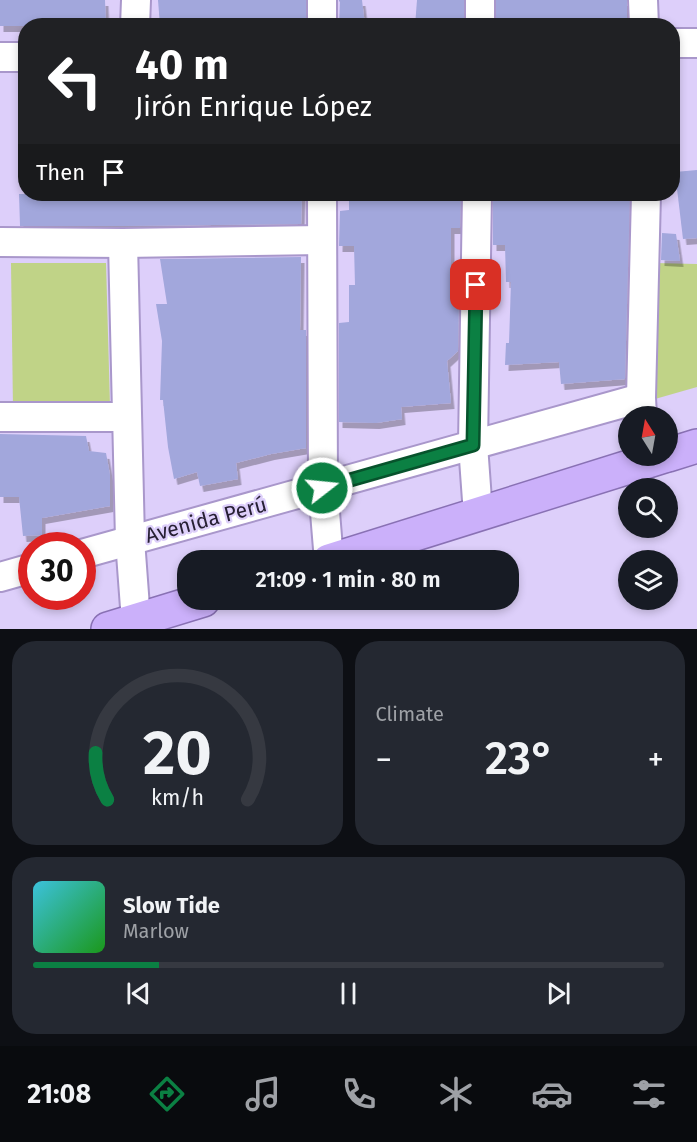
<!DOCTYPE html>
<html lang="en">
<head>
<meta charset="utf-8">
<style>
  body { margin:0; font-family:"Fira Sans",sans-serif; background:#242831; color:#f1f3f6; height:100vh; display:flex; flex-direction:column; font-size:22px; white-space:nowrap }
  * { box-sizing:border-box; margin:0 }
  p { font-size:20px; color:#9ea1a6 }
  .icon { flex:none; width:33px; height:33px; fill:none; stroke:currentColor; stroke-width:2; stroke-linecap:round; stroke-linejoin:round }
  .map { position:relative; height:629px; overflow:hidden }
  .sheet { display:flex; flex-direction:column; gap:12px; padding:12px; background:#0d0f14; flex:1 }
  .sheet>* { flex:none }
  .top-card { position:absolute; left:18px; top:18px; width:662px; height:183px; border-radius:24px; box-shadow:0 3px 9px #0003; background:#202124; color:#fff; overflow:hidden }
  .needle { width:39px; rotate:349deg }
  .controls { position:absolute; left:618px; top:406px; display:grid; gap:12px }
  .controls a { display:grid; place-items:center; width:60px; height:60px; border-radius:50%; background:#171b24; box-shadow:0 3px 9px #0003; font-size:30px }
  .speed { position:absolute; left:18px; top:532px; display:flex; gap:12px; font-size:30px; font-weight:700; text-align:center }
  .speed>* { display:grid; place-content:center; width:78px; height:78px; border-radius:50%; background:#171b24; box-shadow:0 3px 9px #0003; line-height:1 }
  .speed .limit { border:9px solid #d22; background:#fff; color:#111 }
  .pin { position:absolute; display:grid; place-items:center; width:51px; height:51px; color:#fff; margin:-26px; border-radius:12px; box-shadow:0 3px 9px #0006 }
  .me { position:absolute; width:66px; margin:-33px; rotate:74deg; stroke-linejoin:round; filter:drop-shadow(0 0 4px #0008) }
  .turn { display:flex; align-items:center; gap:21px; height:126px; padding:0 18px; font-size:27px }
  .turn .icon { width:78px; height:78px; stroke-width:2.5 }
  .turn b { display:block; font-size:42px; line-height:51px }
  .then { display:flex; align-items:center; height:57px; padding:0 18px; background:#0003; gap:12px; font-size:22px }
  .big { font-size:45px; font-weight:600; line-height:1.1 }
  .sheet .tile { flex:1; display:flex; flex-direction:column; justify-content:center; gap:9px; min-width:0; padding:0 21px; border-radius:24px; background:#242831 }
  .sheet .dial { align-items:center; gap:0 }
  .dial svg { height:156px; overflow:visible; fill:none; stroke:#363941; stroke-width:7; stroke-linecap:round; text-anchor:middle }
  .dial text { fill:#f1f3f6; stroke:none }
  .song { display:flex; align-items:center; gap:18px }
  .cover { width:72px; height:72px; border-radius:9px; background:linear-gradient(135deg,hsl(190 70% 55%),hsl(120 70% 35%)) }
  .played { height:6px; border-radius:3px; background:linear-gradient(90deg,#0b8043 20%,#363941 20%) }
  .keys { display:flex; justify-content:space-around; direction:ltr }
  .heat { display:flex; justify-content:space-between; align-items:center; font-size:33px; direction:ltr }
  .sheet .tiles { flex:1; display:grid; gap:12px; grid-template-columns:1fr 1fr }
  .tile:last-child { grid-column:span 2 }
  .trip { position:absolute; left:177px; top:550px; width:342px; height:60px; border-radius:24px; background:#171b24; box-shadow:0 3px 9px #0003; font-weight:600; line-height:60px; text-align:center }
  .tabs { display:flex; height:96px; justify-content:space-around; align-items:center; background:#090b0e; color:#9ea1a6 }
  .tabs .icon { width:42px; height:42px }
  .tabs .current { color:#0b8043 }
  .tabs b { font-size:27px; color:#f1f3f6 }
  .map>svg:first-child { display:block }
</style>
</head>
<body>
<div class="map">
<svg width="697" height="629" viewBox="0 0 697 629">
  <defs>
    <filter id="shadow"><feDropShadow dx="3.5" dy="6" stdDeviation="0" flood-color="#0004"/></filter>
  </defs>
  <rect width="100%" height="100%" fill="#ddcffa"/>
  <g fill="#c0d387">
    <path d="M 11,263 L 106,263 L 110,406 L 13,409 Z"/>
    <path d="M 654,263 L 697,264 L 697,387 L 655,399 L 653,378 Z"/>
  </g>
  <g fill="#a2a7dc" filter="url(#shadow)">
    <path d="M 0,0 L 105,0 L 106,26 L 0,26 Z"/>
    <path d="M 158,0 L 306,0 L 306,23 L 303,24 L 254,26 L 160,26 Z"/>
    <path d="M 339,0 L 362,0 L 365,26 L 339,26 L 340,1 L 339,2 Z"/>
    <path d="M 417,0 L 464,0 L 464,26 L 415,26 Z"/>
    <rect x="496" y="0" width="131" height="26"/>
    <path d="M 697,170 L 697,238 L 683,239 L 675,172 Z"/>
    <path d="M 19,194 L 302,194 L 301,224 L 123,226 L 20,226 Z"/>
    <path d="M 349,194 L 461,194 L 460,228 L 451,228 L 451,288 L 459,288 L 458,351 L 447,361 L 451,403 L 401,407 L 402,419 L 376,423 L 339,422 L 339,323 L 349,322 L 349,285 L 355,285 L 354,246 L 339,246 L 340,211 L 349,210 Z"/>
    <path d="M 493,194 L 630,194 L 625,379 L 561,384 L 559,362 L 505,365 L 506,343 L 509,343 L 511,282 L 506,282 L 505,245 L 493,245 Z"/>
    <path d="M 662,233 L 676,234 L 680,261 L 661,260 Z"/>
    <path d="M 301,257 L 300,330 L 306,330 L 306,448 L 271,454 L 236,463 L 238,479 L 200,486 L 197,472 L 174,479 L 168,447 L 163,400 L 160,400 L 162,341 L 156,304 L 167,304 L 160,259 Z"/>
    <path d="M 0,434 L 86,436 L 89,451 L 106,453 L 110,475 L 110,506 L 42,518 L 42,535 L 23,536 L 19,497 L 0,497 Z"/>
  </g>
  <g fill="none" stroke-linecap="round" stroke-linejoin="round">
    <g stroke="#a997cb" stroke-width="32">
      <g id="minor">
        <path d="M 322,0 L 322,26"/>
        <path d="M 643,0 L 644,26"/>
        <path d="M 135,26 L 136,0"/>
        <path d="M 480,26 L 480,0"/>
        <path d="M 672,43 L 697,43"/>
        <path d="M 0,57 L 26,57"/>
        <path d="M 322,194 L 323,488 L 329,561"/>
        <path d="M 477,194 L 473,445 L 478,514"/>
        <path d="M 0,242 L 123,243 L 322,240"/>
        <path d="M 123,243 L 130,540 L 136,621"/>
        <path d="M 642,416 L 641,398 L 646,194"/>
        <path d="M 0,417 L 126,417"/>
        <path d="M 82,554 L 641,398"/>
        <path d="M 0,577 L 32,568"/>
      </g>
    </g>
    <g stroke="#8971b4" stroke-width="36">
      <g id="trunk">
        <path d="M 668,455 L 697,446"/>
        <path d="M 329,561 L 664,456"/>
        <path d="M 108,629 L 203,600"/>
      </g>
    </g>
    <use href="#minor" stroke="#fff" stroke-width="28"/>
    <use href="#trunk" stroke="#cbb0fa" stroke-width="33"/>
  </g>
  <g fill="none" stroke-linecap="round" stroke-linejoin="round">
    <g stroke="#07532c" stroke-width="15">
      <path id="route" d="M 322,488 L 473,445 L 476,285"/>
    </g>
    <use href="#route" stroke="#0b8043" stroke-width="10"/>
  </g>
  <g text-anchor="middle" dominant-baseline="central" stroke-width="4.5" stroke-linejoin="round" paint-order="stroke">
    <g font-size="21" fill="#272034" stroke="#ddcffa">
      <text transform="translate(206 520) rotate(-15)">Avenida Perú</text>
    </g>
  </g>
</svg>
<div class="controls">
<a><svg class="needle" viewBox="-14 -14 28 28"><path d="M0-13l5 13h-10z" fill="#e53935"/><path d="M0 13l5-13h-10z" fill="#9ea1a6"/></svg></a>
<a><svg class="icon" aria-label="search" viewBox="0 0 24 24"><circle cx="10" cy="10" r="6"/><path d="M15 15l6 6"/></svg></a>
<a><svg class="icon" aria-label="layers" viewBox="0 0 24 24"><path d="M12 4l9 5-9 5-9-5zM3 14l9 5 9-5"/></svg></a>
</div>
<div class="speed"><div class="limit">30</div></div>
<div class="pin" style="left:476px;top:285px;background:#d93025"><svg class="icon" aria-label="arrive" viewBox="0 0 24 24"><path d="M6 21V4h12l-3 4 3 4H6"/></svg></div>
<svg class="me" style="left:322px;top:488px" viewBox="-20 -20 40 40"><circle r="17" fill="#0b8043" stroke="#fff" stroke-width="3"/><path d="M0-11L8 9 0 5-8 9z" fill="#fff"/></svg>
<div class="trip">21:09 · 1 min · 80 m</div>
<div class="top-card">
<div class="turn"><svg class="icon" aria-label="left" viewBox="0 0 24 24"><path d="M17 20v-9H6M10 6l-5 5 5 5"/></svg><div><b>40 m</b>Jirón Enrique López</div></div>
<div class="then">Then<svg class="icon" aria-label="arrive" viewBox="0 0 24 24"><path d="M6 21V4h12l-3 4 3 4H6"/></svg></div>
</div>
</div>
<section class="sheet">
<div class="tiles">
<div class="tile dial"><svg viewBox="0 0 100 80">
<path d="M14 69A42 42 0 1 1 86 69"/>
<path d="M14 69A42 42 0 0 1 8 45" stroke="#0b8043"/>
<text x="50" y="56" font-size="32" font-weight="700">20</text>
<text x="50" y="72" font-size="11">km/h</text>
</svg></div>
<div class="tile"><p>Climate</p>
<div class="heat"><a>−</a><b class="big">23°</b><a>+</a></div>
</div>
<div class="tile">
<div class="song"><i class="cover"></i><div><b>Slow Tide</b><p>Marlow</p></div></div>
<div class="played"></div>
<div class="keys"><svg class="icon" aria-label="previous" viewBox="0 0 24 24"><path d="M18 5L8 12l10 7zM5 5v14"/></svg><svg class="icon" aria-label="pause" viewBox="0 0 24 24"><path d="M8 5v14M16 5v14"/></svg><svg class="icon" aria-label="next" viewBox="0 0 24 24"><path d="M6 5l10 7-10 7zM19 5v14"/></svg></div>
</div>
</div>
</section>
<nav class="tabs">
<b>21:08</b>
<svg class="icon current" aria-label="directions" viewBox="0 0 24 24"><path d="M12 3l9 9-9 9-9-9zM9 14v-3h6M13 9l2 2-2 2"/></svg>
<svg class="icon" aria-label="music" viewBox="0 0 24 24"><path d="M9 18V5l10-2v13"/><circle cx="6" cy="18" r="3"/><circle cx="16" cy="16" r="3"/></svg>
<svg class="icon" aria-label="phone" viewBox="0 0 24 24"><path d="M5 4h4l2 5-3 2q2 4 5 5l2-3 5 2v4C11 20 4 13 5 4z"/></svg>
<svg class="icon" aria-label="climate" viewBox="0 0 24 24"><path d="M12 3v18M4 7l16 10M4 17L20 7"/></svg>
<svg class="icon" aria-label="car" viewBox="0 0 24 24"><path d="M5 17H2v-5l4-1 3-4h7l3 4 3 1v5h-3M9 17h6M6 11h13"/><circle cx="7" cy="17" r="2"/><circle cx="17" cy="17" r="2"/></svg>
<svg class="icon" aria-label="filters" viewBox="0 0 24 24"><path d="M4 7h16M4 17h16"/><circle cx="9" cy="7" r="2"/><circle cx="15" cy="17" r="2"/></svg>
</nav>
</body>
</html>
